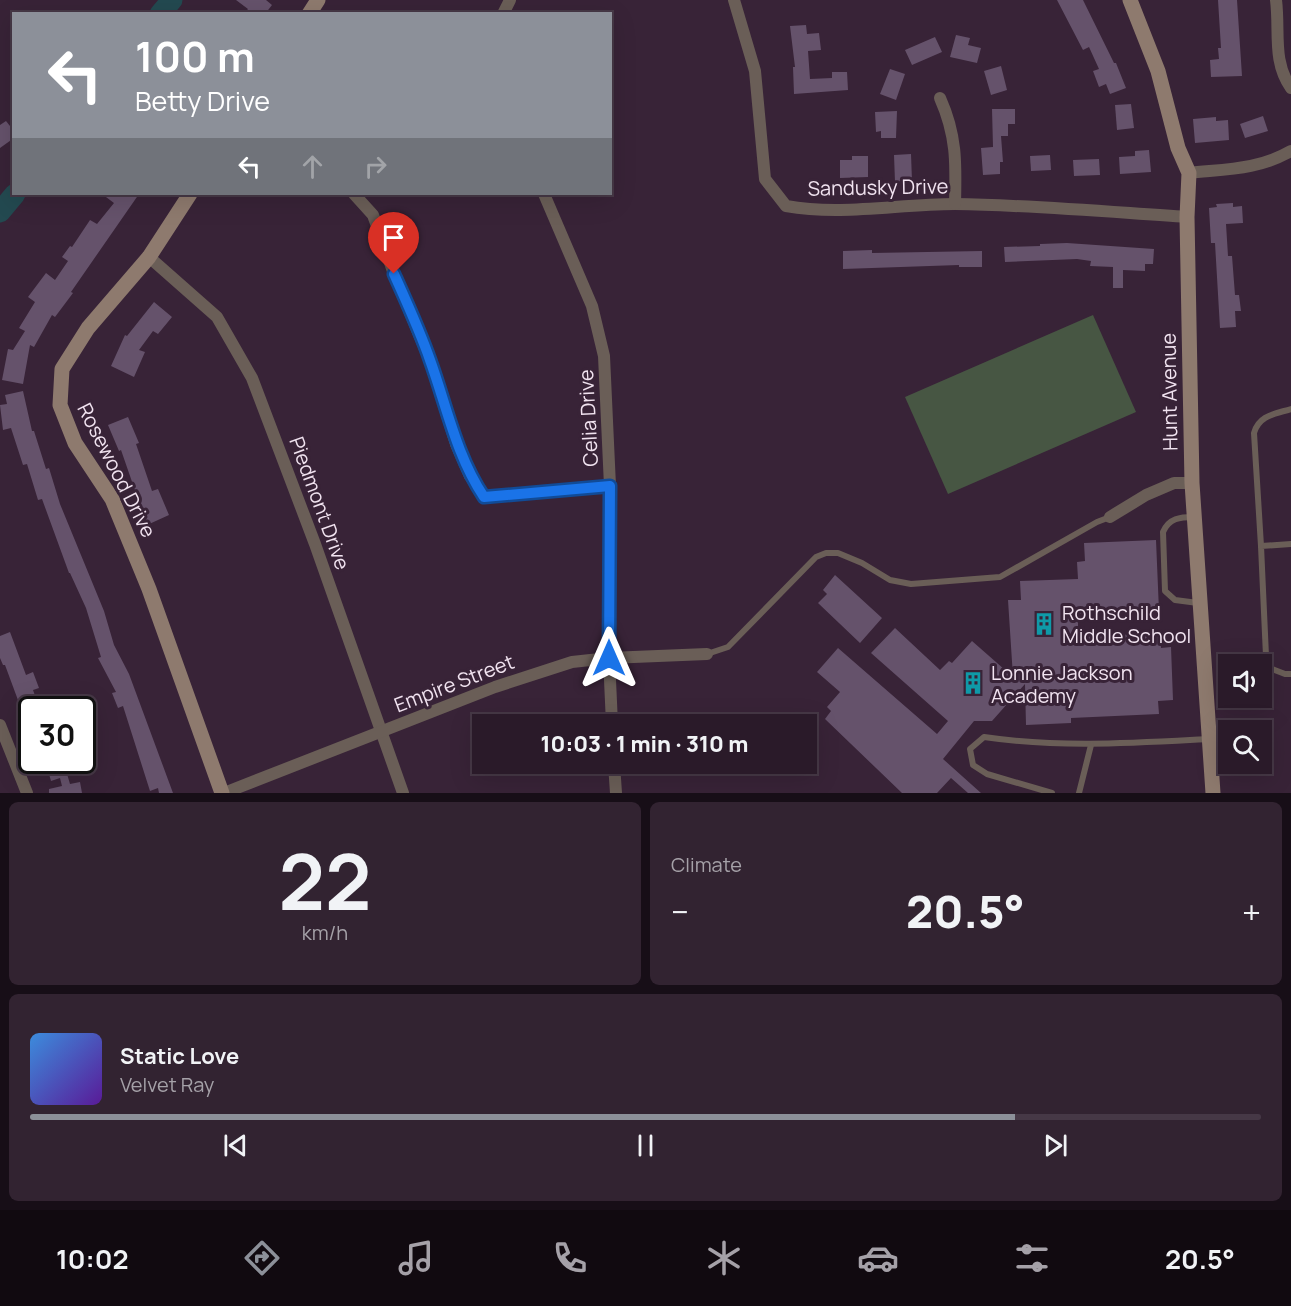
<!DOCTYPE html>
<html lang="en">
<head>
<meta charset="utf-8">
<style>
  body { margin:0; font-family:Manrope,sans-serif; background:#322331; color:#f1f3f6; height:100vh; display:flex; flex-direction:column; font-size:22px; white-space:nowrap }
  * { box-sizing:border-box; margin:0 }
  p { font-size:20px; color:#a5a1a8 }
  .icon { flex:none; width:33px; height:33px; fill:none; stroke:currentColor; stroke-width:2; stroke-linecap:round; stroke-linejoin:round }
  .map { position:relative; height:793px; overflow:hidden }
  .sheet { display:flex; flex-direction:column; gap:9px; padding:9px; background:#170e17; flex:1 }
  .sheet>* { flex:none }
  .hud { position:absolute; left:12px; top:12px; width:600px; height:183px; border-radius:0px; box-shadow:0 6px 24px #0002,0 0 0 2px #463846; background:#8c9099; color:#fff; overflow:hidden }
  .tools { position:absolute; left:1218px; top:654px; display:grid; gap:12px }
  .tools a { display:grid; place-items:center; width:54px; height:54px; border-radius:0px; background:#2a1a29; box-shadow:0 6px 24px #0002,0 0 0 2px #463846; font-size:30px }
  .speed { position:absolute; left:18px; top:696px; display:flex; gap:12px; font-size:30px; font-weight:700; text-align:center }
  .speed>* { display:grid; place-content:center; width:78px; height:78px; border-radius:50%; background:#2a1a29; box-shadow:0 6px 24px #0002,0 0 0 2px #463846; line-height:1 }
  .speed .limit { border:3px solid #111; border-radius:9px; background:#fff; color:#111 }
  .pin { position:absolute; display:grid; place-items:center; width:51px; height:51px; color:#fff; margin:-62px -26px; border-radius:50% 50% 50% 0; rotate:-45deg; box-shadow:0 0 6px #0007 }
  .pin .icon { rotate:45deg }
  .me { position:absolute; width:66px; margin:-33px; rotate:0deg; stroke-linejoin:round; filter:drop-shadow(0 0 4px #0008) }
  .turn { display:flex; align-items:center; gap:21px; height:126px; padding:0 24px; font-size:27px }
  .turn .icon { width:78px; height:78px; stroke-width:2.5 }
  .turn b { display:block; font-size:42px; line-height:51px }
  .lanes { display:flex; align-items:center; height:57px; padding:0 24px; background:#0003; justify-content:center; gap:30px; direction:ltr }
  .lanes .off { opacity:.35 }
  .big { font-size:45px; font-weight:800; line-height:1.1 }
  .sheet .card { flex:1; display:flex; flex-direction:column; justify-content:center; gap:9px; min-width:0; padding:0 21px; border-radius:9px; background:#322331 }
  .sheet .dial { align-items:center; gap:0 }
  .dial b { font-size:78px; line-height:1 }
  .song { display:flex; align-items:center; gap:18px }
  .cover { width:72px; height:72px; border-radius:9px; background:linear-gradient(135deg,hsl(210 70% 55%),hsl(270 70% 35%)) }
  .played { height:6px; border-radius:3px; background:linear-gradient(90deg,#8c9099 80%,#463846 80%) }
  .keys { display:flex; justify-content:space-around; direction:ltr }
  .heat { display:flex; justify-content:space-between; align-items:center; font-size:33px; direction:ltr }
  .sheet .tiles { flex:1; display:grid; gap:9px; grid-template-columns:1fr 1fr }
  .card:last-child { grid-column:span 2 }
  .trip { position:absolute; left:472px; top:714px; width:345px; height:60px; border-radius:0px; background:#2a1a29; box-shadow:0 6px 24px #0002,0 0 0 2px #463846; font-weight:800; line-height:60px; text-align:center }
  .tab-bar { display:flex; height:96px; justify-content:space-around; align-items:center; background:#110a10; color:#a5a1a8 }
  .tab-bar .icon { width:42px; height:42px }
  .tab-bar .on { color:#8c9099 }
  .tab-bar b { font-size:27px; color:#f1f3f6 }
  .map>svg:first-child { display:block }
</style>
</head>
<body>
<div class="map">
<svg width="1291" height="793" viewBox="0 0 1291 793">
  <rect width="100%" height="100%" fill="#382337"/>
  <path fill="#475643" d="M 1093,315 L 1136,412 L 948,494 L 905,397 Z"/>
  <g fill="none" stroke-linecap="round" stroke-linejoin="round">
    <g stroke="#234950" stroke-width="21">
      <path d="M 160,14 L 172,0"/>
      <path d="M 0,212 L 15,194"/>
    </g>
  </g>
  <g fill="#65526b">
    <path d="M 236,0 L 266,0 L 272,5 L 265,14 L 244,14 L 248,9 Z"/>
    <path d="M 1057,0 L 1083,0 L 1114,63 L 1116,63 L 1126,88 L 1110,94 L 1106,84 L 1099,87 L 1093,71 L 1099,69 L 1089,47 L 1083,50 Z"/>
    <path d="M 1218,0 L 1237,0 L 1242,76 L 1211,77 L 1210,60 L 1219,59 L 1218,48 L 1221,48 Z"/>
    <path d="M 806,25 L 807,34 L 819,33 L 821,50 L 808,51 L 810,79 L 832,78 L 832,72 L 847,72 L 848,90 L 794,94 L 793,67 L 795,67 L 790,26 Z"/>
    <path d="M 956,35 L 970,38 L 968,45 L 981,48 L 977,63 L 950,57 Z"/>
    <path d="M 935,37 L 942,52 L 912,65 L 905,50 Z"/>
    <path d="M 1001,66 L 1007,90 L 991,95 L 984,71 Z"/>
    <path d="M 890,69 L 905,74 L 896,100 L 880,94 Z"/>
    <path d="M 1131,104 L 1134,128 L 1117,130 L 1115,105 Z"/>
    <path d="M 992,109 L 1015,109 L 1015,124 L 1008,124 L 1008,136 L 1001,136 L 1003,162 L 1000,162 L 1000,174 L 983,175 L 981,148 L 993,147 Z"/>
    <path d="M 897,111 L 896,138 L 881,138 L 881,131 L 876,132 L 875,112 Z"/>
    <path d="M 1263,116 L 1268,131 L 1245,138 L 1240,124 Z"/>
    <path d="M 1216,117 L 1216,121 L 1228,120 L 1229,140 L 1195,143 L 1193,119 Z"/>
    <path d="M 6,121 L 14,131 L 14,138 L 0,148 L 0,125 Z"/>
    <path d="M 1149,150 L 1151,172 L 1120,174 L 1119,157 L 1135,156 L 1135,151 Z"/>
    <path d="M 911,154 L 912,181 L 895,182 L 894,155 Z"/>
    <path d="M 1050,155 L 1051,170 L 1031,171 L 1030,156 Z"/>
    <path d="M 852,156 L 868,156 L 868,177 L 840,178 L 840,160 L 852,160 Z"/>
    <path d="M 1099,159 L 1100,175 L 1074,176 L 1073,160 Z"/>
    <path d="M 102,194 L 139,194 L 71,292 L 73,293 L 55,317 L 52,315 L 34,347 L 30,345 L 23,384 L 2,380 L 8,349 L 13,350 L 25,331 L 19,328 L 35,302 L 28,297 L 46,273 L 55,280 L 68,261 L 62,257 L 70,246 L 72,247 L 90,220 L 97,224 L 114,203 Z"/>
    <path d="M 1233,203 L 1233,207 L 1242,206 L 1243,223 L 1226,224 L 1228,256 L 1232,256 L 1235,295 L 1239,295 L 1241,311 L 1235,311 L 1236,327 L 1220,328 L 1215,243 L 1211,243 L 1209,208 L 1217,207 L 1216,204 Z"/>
    <path d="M 1067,243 L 1154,249 L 1153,264 L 1145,264 L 1145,271 L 1123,270 L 1123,288 L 1113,288 L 1113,267 L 1090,266 L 1091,261 L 1077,259 L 1005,262 L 1004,247 L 1040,246 L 1040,244 Z"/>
    <path d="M 872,250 L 872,253 L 982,251 L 982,267 L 959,267 L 959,265 L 843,269 L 843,251 Z"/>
    <path d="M 154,302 L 172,317 L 158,334 L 153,331 L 139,350 L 145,352 L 134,377 L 111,366 L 125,335 L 127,336 Z"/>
    <path d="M 23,391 L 32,431 L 34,431 L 46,469 L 49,468 L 60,504 L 104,611 L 114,645 L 129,674 L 173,793 L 159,793 L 158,788 L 150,791 L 123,706 L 118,708 L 112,693 L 116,692 L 98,658 L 101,657 L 86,608 L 70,573 L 69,573 L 42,499 L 38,500 L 27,464 L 23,465 L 11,428 L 3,430 L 0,405 L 7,404 L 5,395 Z"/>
    <path d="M 128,417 L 139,443 L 136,444 L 152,491 L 158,489 L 169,515 L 147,525 L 121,450 L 119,451 L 108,425 Z"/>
    <path d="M 1156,540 L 1159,611 L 1078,614 L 1078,637 L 1160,633 L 1161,648 L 1171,647 L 1173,700 L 1158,701 L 1159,714 L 1071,718 L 1071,723 L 1026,725 L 1025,684 L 992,721 L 974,721 L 943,759 L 981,793 L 968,793 L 951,778 L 937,793 L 902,793 L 825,719 L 831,711 L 827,707 L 840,692 L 817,672 L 838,648 L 937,734 L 948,721 L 871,653 L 895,628 L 940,670 L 949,661 L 952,663 L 972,641 L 1013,677 L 1008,600 L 1021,600 L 1020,581 L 1078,579 L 1077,562 L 1085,561 L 1084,543 Z"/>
    <path d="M 835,575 L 882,618 L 860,643 L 818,603 L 827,594 L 823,590 Z"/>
    <path d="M 10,632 L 26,675 L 33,672 L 39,688 L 33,690 L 40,710 L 32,710 L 32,738 L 5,665 L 3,665 L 0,658 L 0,636 Z"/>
    <path d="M 45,760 L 63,760 L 70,784 L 80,782 L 82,793 L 49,793 L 49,789 L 62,786 L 60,778 L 51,781 Z"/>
  </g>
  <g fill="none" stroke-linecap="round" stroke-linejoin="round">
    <g stroke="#6a5e57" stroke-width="6">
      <path d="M 1194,517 C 1180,517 1169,518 1163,532 L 1165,591 L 1175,600 L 1198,603"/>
      <path d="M 1291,544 L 1261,546 L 1266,656 L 1272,669 L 1285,674 L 1291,674"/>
      <path d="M 1261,546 L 1254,433 C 1259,415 1275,414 1291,409"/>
      <path d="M 707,654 L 728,647 L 816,557 L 826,553 L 838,553 L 862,563 L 890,580 L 911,584 L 1000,577 L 1097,522 L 1110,517"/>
      <path d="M 1052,793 L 987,774 L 973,765 L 970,749 L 984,737 C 1059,748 1133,743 1208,739"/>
      <path d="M 1079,793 L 1091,745"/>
    </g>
    <g stroke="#6a5e57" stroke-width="12">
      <path d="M 734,0 L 755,71 L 765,179 L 786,206 C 842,216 898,204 955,204 C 1032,205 1110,212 1187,217"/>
      <path d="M 1276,0 C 1280,31 1272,61 1291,88"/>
      <path d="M 503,14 L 510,0"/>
      <path d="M 940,98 C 957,136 956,164 955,204"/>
      <path d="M 1189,173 C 1225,169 1258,170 1291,151"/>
      <path d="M 354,194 L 373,215 L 394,274 L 430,361 L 456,444 L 470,476 L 484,497 L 610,486"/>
      <path d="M 544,194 L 592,306 L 604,356 L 610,486 L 609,658 L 612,724"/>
      <path d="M 149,257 L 217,317 L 252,378 L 315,544 L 403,793"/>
      <path d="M 1110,517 L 1146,495 L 1174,483 L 1192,483"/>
      <path d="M 0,725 L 27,793"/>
      <path d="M 614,764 L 616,793"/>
      <path d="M 224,793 L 495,687 L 572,662 L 609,658 L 707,654"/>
    </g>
    <g stroke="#8e7a6e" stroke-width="15">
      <path d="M 1130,0 L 1158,71 L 1178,148 L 1189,173 L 1187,217 L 1192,483 L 1213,793"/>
      <path d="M 309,14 L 318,0"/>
      <path d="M 190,194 L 149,257 L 88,328 L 62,369 L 60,405 L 75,443 L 112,499 L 149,589 L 222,793"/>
    </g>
  </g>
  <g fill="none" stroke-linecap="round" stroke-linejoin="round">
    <g stroke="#114b97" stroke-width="15">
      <path id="route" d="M 394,274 C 407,303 420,331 430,360 C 447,407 456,455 484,497 L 610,486 L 609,658"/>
    </g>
    <use href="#route" stroke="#1a73e8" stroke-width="10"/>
  </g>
  <defs>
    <g id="building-bare" transform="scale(1.8)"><path d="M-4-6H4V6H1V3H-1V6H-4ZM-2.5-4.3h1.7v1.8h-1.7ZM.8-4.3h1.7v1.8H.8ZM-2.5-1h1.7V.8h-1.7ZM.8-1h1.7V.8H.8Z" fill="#0f9aa8" stroke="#382337" stroke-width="2.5" paint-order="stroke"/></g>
  </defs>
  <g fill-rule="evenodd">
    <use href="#building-bare" x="1044" y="624"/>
    <use href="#building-bare" x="973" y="683"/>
  </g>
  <g text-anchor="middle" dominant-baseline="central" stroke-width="6" stroke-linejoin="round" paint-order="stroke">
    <g font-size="20" fill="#f1e3f0" stroke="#382337">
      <text transform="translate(878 187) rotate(-1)">Sandusky Drive</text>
      <text transform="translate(1169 392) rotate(-91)">Hunt Avenue</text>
      <text transform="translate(588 418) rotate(-93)">Celia Drive</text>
      <text transform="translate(117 470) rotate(63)">Rosewood Drive</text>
      <text transform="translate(320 503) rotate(70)">Piedmont Drive</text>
      <text transform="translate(454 683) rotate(-21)">Empire Street</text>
    </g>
    <g font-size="20" fill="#f1e3f0" stroke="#382337" text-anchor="start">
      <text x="1062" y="612">Rothschild<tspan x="1062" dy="23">Middle School</tspan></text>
      <text x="991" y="672">Lonnie Jackson<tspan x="991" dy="23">Academy</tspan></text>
    </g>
  </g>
</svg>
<div class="tools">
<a><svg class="icon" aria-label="sound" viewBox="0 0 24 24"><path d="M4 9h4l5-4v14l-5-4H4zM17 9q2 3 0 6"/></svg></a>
<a><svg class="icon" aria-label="search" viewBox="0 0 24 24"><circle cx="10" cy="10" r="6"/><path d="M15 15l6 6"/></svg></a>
</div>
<div class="speed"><div class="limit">30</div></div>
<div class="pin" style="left:394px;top:274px;background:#d93025"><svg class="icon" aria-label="arrive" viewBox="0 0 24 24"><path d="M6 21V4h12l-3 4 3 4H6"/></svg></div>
<svg class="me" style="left:609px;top:658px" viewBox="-20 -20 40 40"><path d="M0-17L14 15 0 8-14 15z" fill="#1a73e8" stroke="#fff" stroke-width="4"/></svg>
<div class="trip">10:03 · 1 min · 310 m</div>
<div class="hud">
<div class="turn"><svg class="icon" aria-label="left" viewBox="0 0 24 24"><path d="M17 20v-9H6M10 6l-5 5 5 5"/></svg><div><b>100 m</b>Betty Drive</div></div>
<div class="lanes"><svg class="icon" aria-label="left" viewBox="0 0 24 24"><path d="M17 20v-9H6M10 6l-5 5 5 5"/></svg><svg class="icon off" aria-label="ahead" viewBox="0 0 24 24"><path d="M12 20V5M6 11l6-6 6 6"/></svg><svg class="icon off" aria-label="right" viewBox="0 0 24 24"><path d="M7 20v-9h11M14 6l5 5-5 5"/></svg></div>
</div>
</div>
<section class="sheet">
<div class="tiles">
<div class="card dial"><b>22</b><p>km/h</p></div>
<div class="card"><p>Climate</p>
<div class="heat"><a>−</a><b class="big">20.5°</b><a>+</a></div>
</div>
<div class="card">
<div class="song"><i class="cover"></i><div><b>Static Love</b><p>Velvet Ray</p></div></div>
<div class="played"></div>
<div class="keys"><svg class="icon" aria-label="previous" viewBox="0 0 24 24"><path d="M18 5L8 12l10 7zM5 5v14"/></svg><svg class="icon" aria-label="pause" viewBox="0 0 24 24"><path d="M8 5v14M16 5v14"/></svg><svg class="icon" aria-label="next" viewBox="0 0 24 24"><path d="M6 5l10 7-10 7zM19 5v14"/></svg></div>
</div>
</div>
</section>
<nav class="tab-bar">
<b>10:02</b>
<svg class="icon on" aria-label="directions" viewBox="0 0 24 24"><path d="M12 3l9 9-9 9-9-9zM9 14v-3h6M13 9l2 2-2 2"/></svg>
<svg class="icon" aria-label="music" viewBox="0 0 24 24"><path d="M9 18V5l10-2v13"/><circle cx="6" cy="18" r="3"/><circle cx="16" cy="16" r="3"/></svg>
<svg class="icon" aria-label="phone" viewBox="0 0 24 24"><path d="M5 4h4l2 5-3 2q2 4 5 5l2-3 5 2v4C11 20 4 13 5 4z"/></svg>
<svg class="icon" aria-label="climate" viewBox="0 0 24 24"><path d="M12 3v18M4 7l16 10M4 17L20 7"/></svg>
<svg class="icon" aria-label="car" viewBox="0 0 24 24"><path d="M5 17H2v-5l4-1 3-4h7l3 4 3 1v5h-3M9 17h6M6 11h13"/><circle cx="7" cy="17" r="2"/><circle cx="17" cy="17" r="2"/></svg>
<svg class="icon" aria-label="filters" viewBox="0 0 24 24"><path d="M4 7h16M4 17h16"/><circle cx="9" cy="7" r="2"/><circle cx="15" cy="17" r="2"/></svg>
<b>20.5°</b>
</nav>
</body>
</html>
